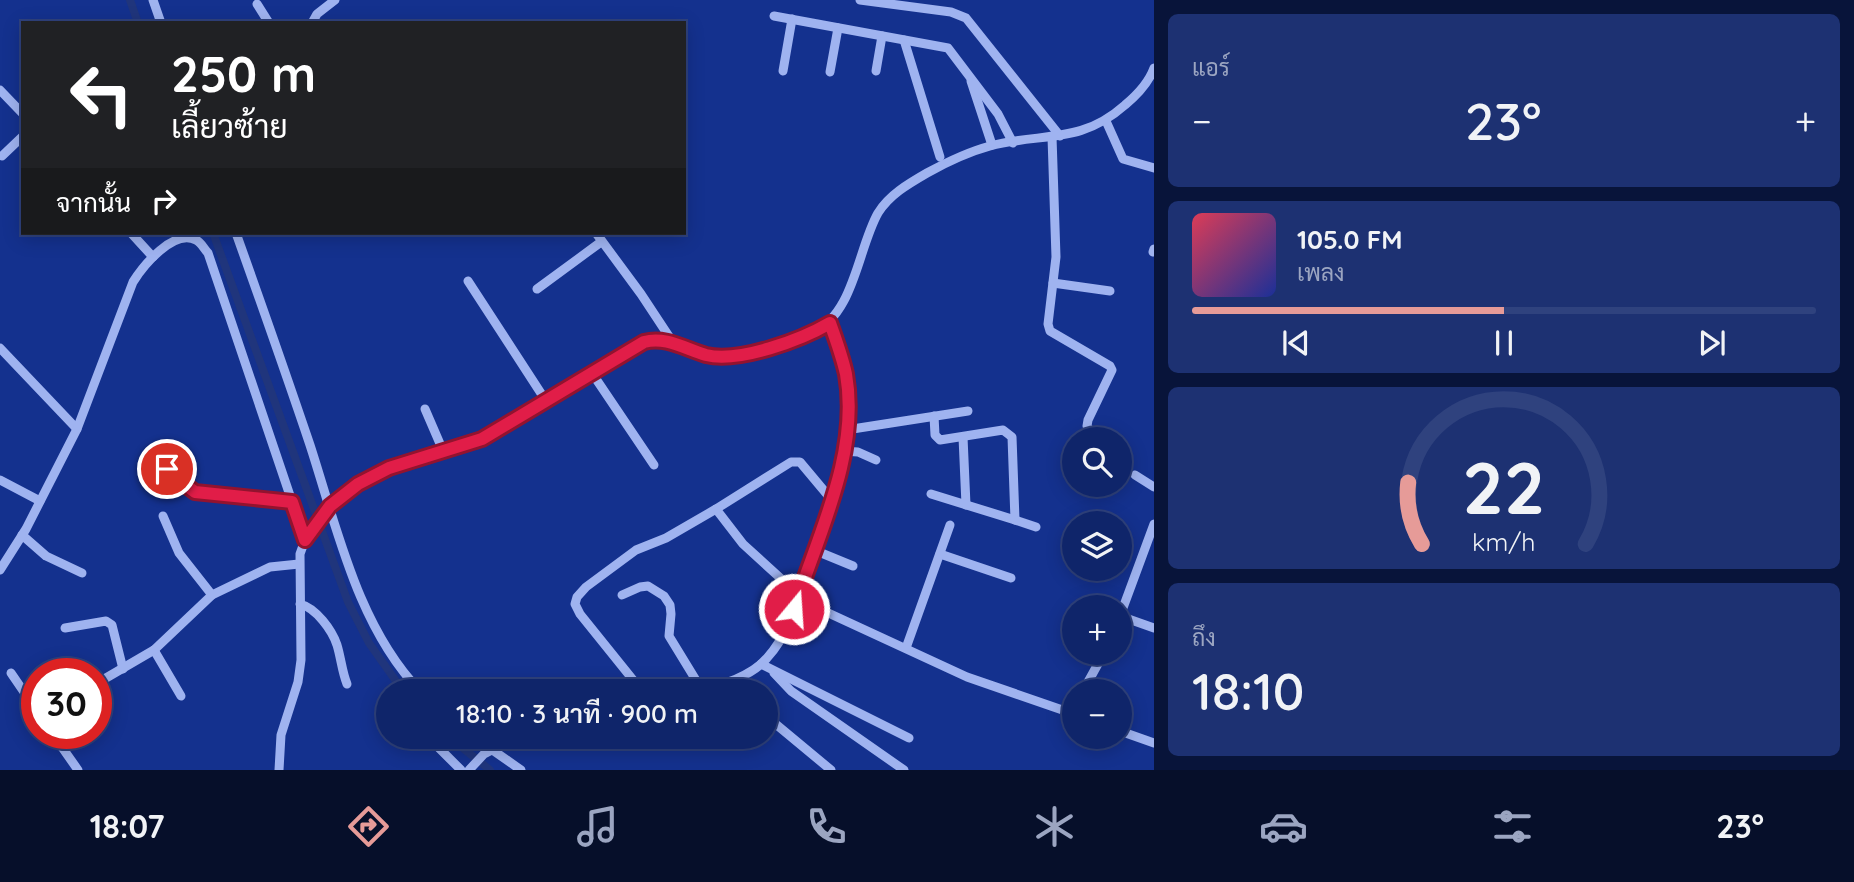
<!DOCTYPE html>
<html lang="th">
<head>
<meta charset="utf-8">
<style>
  body { margin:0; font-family:Quicksand,Sarabun,sans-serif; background:#1d3172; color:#f1f3f6; height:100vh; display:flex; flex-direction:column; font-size:26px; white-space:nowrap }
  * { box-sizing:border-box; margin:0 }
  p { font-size:23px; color:#9ba5c1 }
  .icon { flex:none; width:38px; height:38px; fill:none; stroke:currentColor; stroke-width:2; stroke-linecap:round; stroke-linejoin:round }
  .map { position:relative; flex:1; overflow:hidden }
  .drawer { display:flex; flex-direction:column; gap:14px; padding:14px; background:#08143a; width:700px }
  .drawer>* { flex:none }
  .banner { position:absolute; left:21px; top:21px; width:665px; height:214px; border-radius:0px; box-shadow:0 4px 18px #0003,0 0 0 2px #2f427e; background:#202124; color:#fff; overflow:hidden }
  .buttons { position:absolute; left:1062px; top:427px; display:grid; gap:14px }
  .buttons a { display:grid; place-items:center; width:70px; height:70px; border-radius:50%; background:#0f256a; box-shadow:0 4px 18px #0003,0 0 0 2px #2f427e; font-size:35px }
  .speed { position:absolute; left:21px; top:658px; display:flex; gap:14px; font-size:35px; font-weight:700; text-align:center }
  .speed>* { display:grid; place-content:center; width:91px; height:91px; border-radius:50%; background:#0f256a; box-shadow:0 4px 18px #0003,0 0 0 2px #2f427e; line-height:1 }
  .speed .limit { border:10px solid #d22; background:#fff; color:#111 }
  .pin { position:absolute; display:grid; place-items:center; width:60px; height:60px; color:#fff; margin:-30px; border:4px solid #fff; border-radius:50%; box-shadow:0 2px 7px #0007 }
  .me { position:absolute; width:77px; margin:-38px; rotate:18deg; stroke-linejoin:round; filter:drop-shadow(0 0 5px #0008) }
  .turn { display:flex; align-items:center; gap:24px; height:147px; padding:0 35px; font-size:32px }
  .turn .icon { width:91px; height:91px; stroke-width:2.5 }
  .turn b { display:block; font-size:49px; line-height:60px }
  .then { display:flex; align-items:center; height:66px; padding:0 35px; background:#0003; gap:14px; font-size:26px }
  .big { font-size:52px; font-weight:600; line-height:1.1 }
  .drawer .card { flex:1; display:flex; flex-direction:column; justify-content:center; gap:10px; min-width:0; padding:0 24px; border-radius:10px; background:#1d3172 }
  .drawer .dial { align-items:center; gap:0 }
  .dial svg { height:182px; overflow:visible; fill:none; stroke:#2f427e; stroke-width:7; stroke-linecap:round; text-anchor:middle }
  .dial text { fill:#f1f3f6; stroke:none }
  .song { display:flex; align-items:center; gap:21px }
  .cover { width:84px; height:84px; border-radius:10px; background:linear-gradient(135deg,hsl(350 70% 55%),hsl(230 70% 35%)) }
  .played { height:7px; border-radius:4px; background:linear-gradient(90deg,#e69b98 50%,#2f427e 50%) }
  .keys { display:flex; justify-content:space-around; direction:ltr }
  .heat { display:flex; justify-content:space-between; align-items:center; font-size:38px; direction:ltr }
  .trip { position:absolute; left:376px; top:679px; width:402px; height:70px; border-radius:35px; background:#0f256a; box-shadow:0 4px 18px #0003,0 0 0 2px #2f427e; font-weight:600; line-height:70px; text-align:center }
  .tabs { display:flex; height:112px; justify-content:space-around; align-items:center; background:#060f2a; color:#9ba5c1 }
  .tabs .icon { width:49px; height:49px }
  .tabs .current { color:#e69b98 }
  .tabs b { font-size:32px; color:#f1f3f6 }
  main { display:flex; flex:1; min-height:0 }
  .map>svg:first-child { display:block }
</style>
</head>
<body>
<main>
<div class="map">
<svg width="1154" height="770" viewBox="0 0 1154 770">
  <rect width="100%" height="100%" fill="#14318e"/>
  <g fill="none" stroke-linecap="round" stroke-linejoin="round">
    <g stroke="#20357c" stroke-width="8">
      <path d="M 130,0 L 138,23"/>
      <path d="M 213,233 L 348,602 L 369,643 L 403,691"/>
      <path d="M 449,737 L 490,770"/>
    </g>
    <g stroke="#9fb3f0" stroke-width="9">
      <path d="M 153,0 L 161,23"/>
      <path d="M 860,0 L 951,12 L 966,18 L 1060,136"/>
      <path d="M 257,4 L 269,23"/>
      <path d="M 774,16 L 948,48 L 998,114 L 1013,143"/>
      <path d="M 312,23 L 317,14 L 335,0"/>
      <path d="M 904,40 L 940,157"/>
      <path d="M 783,71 L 792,19"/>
      <path d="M 876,71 L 882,36"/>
      <path d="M 830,72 L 838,28"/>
      <path d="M 971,81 L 992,145"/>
      <path d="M 0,90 L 23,114"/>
      <path d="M 1106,121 L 1123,159 L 1154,168"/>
      <path d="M 1052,137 L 1056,257 L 1048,324 L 1050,331 L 1110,366 L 1112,370 L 1088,420 L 1087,426 L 1094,436"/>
      <path d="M 2,156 L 23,136"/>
      <path d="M 131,233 L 153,257"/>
      <path d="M 236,233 C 261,303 286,374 310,445 C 337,528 358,627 420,691"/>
      <path d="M 596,233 L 641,294 L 674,344"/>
      <path d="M 1153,252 L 1154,249"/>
      <path d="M 468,281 L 546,401"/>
      <path d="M 1053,283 L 1110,291"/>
      <path d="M 537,289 L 601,242"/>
      <path d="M 0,348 L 77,429"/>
      <path d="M 592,373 L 654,465"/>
      <path d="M 425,409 L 444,453"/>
      <path d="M 846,430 L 968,411"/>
      <path d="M 963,437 L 966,505"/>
      <path d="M 843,451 L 858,452 L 876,460"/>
      <path d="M 167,469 L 184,474 L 187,486 L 195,492 L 292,502"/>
      <path d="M 1135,475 L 1154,487"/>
      <path d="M 0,480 L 40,501"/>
      <path d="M 931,494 L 1015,520 L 1012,437 L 1003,430 L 940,440 L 935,435 L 934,416"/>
      <path d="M 716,509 L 743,544 L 799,595"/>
      <path d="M 163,516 L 179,553 L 212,595"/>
      <path d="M 1015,520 L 1036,527"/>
      <path d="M 22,535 L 46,556 L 82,573"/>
      <path d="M 814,550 L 853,566"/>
      <path d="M 940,554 L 1011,578"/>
      <path d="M 0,570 L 26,529 L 77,429 L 133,282 C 143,266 174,228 196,240 C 201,242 204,249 208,253 L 305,540"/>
      <path d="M 622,595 L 640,587 L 648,586 L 664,596 L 670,605 L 671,614 L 669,636 L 702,690"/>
      <path d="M 798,599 L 967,677 L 1074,714"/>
      <path d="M 300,604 C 316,608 332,630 337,645 C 341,658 342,672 347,684"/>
      <path d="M 1120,616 L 1154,524"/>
      <path d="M 1120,616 L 1154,628"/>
      <path d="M 65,628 L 106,621 L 112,625 L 123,669"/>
      <path d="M 906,648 L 950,525"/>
      <path d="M 154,650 L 181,696"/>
      <path d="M 761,664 L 909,738"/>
      <path d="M 11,673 L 37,711"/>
      <path d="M 774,673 L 791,691 L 904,770"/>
      <path d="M 106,678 L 154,650 L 212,595 L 270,567 L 299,564"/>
      <path d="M 727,682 L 738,691"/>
      <path d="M 642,691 L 580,614 L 575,604 L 577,597 L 586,587 L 636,550 L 666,538 L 716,509 L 791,462 L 800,462 L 831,499"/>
      <path d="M 696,691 C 720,685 750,678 767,658 C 791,632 799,593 810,561 C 826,514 845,467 848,416 C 849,383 841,354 830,323"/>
      <path d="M 1083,691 L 1104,653"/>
      <path d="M 766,716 L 831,770"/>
      <path d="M 1120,731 L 1154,743"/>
      <path d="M 52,733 L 78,770"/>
      <path d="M 428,737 L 461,770"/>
      <path d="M 474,737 L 521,770"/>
      <path d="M 279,770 L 281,735 L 298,682 L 301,660 L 300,554 L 305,540 L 330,506 L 358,484 L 389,468 L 482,439 L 644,342 C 668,336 687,352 710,356 C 743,361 783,344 813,332 C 854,315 858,248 878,213 C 889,195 908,184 927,173 C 947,162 968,152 990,146 C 1042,132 1080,145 1125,105 C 1137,95 1149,82 1154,68"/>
      <path d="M 469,770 L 484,754 L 517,737"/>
    </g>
  </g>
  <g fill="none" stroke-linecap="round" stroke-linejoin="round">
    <g stroke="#92132f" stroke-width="18">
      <path id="route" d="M 167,469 L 184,474 L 187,486 L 195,492 L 292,502 L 305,540 L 330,506 L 358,484 L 389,468 L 482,439 L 644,342 C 666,336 685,349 706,355 C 739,363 801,340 830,323 C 836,340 842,356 846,374 C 860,453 818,535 794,609"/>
    </g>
    <use href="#route" stroke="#e11d48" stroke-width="12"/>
  </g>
</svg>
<div class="buttons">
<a><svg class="icon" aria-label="search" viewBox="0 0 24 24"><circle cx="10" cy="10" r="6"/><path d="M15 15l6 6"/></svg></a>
<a><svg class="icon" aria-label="layers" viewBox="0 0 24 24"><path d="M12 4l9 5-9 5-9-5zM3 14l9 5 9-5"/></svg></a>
<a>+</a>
<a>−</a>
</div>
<div class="speed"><div class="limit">30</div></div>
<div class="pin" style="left:167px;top:469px;background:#d93025"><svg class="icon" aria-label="arrive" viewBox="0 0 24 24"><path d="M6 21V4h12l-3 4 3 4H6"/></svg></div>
<svg class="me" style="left:794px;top:609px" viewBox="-20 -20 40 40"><circle r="17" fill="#e11d48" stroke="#fff" stroke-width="3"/><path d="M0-11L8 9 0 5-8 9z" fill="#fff"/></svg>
<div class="trip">18:10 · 3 นาที · 900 m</div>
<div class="banner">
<div class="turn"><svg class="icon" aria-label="left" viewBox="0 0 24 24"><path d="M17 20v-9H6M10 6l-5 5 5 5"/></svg><div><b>250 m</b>เลี้ยวซ้าย</div></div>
<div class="then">จากนั้น<svg class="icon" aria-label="right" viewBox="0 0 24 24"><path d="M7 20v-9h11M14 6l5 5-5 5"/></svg></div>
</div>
</div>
<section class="drawer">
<div class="card"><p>แอร์</p>
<div class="heat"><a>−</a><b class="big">23°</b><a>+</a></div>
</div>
<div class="card">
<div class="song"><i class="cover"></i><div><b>105.0 FM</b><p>เพลง</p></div></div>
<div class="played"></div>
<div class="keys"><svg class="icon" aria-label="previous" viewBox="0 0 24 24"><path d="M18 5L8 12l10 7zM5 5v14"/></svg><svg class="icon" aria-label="pause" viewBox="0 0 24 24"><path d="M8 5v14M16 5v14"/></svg><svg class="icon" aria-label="next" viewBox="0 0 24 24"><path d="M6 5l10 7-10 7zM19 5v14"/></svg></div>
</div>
<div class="card dial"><svg viewBox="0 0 100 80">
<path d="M14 69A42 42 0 1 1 86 69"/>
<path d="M14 69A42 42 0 0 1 8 42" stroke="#e69b98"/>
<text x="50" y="56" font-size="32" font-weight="700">22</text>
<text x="50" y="72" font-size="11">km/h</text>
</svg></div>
<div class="card"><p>ถึง</p><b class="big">18:10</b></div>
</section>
</main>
<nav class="tabs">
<b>18:07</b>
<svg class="icon current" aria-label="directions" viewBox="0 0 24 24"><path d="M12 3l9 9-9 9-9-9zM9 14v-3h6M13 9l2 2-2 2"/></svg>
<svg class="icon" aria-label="music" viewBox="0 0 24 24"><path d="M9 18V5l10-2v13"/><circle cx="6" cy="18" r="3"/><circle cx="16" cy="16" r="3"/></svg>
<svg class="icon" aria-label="phone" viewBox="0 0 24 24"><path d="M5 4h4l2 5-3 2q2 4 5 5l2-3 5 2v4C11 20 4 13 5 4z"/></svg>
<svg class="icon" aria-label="climate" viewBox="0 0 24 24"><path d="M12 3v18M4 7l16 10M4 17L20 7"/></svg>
<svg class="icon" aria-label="car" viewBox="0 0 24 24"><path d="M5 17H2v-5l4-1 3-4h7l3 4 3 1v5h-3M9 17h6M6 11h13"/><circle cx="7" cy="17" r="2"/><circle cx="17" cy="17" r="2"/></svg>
<svg class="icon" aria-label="filters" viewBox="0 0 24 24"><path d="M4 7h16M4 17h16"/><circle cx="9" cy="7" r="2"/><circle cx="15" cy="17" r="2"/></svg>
<b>23°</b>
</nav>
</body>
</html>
